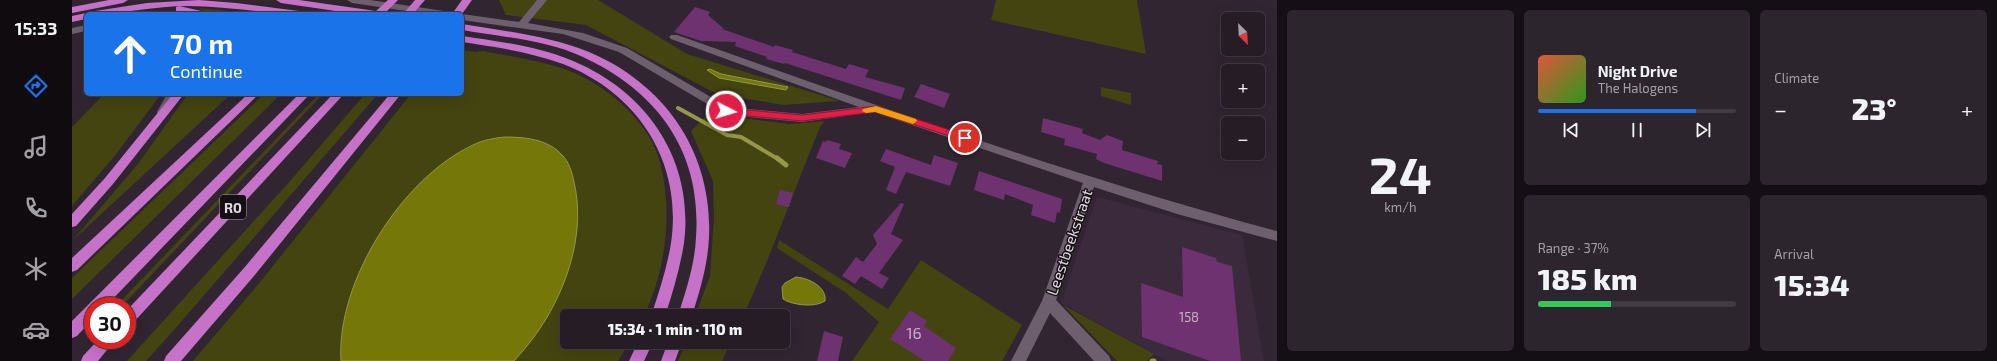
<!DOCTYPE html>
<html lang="en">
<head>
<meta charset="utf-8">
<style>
  body { margin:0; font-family:"Exo 2",sans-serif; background:#2d252d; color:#f1f3f6; height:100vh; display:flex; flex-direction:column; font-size:15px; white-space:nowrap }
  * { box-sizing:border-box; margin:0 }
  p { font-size:13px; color:#a3a1a7 }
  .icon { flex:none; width:22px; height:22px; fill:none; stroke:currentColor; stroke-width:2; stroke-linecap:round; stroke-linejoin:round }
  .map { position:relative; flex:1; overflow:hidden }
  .details { display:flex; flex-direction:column; gap:10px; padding:10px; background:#140f14; width:720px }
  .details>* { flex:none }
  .top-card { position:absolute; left:12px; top:12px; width:380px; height:84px; border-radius:6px; box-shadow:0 4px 16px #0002,0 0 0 1px #423a42; background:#1a73e8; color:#fff; overflow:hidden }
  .needle { width:26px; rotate:156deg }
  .buttons { position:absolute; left:1149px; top:12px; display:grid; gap:8px }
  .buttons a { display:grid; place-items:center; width:44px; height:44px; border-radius:6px; background:#251c25; box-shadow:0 4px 16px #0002,0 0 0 1px #423a42; font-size:20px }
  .speed { position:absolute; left:12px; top:297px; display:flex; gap:8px; font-size:20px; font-weight:700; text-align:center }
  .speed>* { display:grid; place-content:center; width:52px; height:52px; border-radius:50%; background:#251c25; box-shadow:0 4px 16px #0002,0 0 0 1px #423a42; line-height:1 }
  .speed .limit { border:6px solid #d22; background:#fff; color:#111 }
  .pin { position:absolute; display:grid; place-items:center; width:34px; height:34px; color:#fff; margin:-17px; border:2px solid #fff; border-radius:50%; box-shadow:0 1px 4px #0007 }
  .me { position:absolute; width:44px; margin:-22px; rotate:95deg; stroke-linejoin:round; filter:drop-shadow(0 0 3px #0008) }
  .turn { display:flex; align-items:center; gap:14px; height:84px; padding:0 20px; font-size:18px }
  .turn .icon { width:52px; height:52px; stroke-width:2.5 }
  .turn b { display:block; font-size:28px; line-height:34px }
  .big { font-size:30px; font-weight:800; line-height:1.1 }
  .details .tile { flex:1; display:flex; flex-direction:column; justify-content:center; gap:6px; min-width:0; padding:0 14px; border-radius:6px; background:#2d252d }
  .details .dial { align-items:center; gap:0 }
  .dial b { font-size:52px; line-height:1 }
  .song { display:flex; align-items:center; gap:12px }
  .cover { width:48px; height:48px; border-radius:6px; background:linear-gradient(135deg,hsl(10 70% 55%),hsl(110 70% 35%)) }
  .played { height:4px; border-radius:2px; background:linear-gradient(90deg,#1a73e8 80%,#423a42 80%) }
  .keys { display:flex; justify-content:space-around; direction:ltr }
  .heat { display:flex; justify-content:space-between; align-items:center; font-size:22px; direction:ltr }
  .charge { height:6px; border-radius:3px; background:linear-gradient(90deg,#34c759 37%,#423a42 0) }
  .details .tiles { flex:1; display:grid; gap:10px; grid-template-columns:repeat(3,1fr) }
  .tile:first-child { grid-row:span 2 }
  .trip { position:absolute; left:488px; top:309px; width:230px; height:40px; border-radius:6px; background:#251c25; box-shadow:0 4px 16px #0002,0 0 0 1px #423a42; font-weight:800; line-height:40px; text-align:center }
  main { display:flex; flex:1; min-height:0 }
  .tab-bar { display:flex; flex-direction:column; width:72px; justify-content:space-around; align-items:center; background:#0f0b0f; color:#a3a1a7 }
  .tab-bar .icon { width:28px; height:28px }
  .tab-bar .selected { color:#1a73e8 }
  .tab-bar b { font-size:18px; color:#f1f3f6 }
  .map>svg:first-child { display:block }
</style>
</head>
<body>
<main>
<nav class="tab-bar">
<b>15:33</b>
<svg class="icon selected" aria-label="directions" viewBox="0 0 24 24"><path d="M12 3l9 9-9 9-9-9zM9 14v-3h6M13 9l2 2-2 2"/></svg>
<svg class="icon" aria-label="music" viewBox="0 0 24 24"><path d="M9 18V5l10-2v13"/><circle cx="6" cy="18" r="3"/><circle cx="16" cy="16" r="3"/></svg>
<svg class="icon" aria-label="phone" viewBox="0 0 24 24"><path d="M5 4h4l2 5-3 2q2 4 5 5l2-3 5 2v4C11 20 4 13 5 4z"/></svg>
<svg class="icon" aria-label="climate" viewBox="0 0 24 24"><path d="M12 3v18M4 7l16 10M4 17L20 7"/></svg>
<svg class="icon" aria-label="car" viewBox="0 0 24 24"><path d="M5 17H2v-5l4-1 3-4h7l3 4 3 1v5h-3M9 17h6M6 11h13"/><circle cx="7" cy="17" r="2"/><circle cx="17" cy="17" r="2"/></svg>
</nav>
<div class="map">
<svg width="1205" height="361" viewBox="0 0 1205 361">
  <rect width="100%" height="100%" fill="#312531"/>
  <path fill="#3b2a3c" d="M 1025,197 L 1170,235 L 1192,361 L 1095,361 L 989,303 Z"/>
  <g fill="#434410">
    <path d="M 427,0 L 526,0 L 615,54 L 768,101 L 711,105 L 645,94 L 514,25 L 434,15 Z"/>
    <path d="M 924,0 L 1065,0 L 1074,54 L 919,20 Z"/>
    <path d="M 126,8 L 190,14 L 139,14 Z"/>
    <path d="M 390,50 L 404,52 L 411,51 C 443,57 485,63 513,78 C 544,94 579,127 588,162 C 601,213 594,269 572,316 L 495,316 L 495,342 L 558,342 L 546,361 L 121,361 L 184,287 L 339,94 L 390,94 Z"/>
    <path d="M 1029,87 L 1059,93 L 1059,105 L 1029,96 Z"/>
    <path d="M 32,94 L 89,94 L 45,153 L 0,206 L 0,127 Z"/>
    <path d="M 116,94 L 159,94 L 0,241 L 66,164 Z"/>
    <path d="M 192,94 L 209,94 L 0,299 L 0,278 Z"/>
    <path d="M 247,94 L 251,94 L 50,306 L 44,306 Z"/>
    <path d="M 293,94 L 306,94 L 102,330 L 74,361 L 55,361 L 219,180 Z"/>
    <path d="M 654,116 L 718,124 L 753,121 L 748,127 C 722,190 700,254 671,316 L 623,316 L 638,276 L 642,218 L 641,181 L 619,131 L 632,118 Z"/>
    <path d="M 707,240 L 816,309 L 849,260 L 950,325 L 930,361 L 780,361 L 807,322 L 774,293 L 705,248 Z"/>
    <path d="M 991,305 L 1082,354 L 1075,361 L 1045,361 Z"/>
    <path d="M 614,342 L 659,342 L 650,361 L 606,361 Z"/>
  </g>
  <g fill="#757808" stroke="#969549">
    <path d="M 638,69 L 649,74 L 716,87 L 714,90 L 647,78 L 635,70 Z"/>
    <path d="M 433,137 C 452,137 476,139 490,155 C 497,162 500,172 502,182 C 513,228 498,279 474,319 C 465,334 454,348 442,361 L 269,361 C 264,282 330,178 401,145 C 411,140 422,138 433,137 Z"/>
    <path d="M 724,277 C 737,278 755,287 753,301 C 743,308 720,305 711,299 L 710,287 L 713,283 Z"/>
  </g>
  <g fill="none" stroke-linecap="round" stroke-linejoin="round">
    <path stroke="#969549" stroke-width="4" d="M 606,108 L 655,135 L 669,137 L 706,159"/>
    <g stroke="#969549" stroke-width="5">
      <path d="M 705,158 L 714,165"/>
      <path d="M 1080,361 L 1082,361"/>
    </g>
  </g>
  <g fill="#6d326f">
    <path d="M 623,7 L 638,12 L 636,15 L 651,28 L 650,29 L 702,47 L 703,45 L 721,50 L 720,52 L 774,69 L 777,64 L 797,70 L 793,77 L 833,88 L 829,100 L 713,63 L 712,64 L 694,59 L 695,57 L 663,46 L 664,42 L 629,41 L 602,32 Z"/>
    <path d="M 849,84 L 878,94 L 872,108 L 842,97 Z"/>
    <path d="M 971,118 L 1011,129 L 1010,133 L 1028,140 L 1035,135 L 1051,141 L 1050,150 L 1086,161 L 1085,164 L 1090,165 L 1090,181 L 1032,163 L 1024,159 L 1025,154 L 992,145 L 993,139 L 969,132 Z"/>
    <path d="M 755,140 L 769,144 L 767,149 L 780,153 L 773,168 L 744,158 L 751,141 L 754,142 Z"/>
    <path d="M 814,149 L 859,165 L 862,155 L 886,163 L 878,186 L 834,172 L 824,194 L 814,190 L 823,167 L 808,161 Z"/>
    <path d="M 907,171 L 990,199 L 988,213 L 985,212 L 983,223 L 959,215 L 961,205 L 933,194 L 932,200 L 902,190 Z"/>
    <path d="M 708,190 L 721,193 L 717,207 L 704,204 Z"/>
    <path d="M 829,203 L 832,204 L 819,234 L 831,240 L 807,273 L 817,278 L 810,289 L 789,276 L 783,284 L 770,276 L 784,257 L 791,262 L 805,244 L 801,235 Z"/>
    <path d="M 1110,247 L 1144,258 L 1145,262 L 1160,266 L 1169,361 L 1138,361 L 1070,337 L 1069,283 L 1111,297 Z"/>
    <path d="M 838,310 L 855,321 L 852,326 L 884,348 L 876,361 L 853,361 L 818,339 Z"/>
    <path d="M 752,331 L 771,337 L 766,361 L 745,361 Z"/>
  </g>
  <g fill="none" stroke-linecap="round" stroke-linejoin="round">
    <g fill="#6d5f6d" fill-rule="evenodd">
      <path d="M 275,0 L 298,0 L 372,11 L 377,14 L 354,14 L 280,3 Z"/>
      <path d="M 465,0 L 475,0 L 456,23 L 511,33 L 555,48 L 656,107 L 730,114 L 787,107 L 599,39 L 597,37 L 599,35 L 605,35 C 804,105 1002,177 1205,231 L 1205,241 L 1105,214 L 1022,187 L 984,300 L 1037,356 L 1039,361 L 1022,361 L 978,313 L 954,361 L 939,361 L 970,301 L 1011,183 L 802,112 L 730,122 L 654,115 L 547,52 L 491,34 L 390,20 L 390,14 L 447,22 Z"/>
      <path d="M 14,25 L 14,31 L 0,34 L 0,28 Z"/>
      <path d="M 95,94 L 105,94 L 94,115 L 86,115 L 85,112 Z"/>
    </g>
    <g fill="#c572c8" fill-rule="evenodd">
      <path d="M 37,0 L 56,0 L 51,3 L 0,13 L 0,7 Z"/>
      <path d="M 127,0 L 164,3 L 227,11 L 232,14 C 193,14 155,6 116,6 C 83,6 51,14 18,14 L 23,11 L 75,3 Z"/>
      <path d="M 204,0 L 227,0 L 304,11 L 316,0 L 326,0 L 312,14 L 284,14 L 209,3 Z"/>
      <path d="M 343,0 L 353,0 L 341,14 L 331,14 Z"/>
      <path d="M 390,0 L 400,0 L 390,14 L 380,14 Z"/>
      <path d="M 107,6 L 134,12 L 136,14 L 118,14 L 104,11 L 104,7 Z"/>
      <path d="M 14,13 L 17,14 L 14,14 L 14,19 L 0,22 L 0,16 Z"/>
      <path d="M 390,24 C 432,31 477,36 517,52 C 593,84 641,153 637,237 C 636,264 628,290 620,316 L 606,316 C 614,290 623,264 624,237 C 630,152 586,92 511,57 C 474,40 430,37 390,30 Z"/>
      <path d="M 390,36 C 430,42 473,47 510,65 C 580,98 622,165 612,243 C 608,268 601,292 593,316 L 579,316 C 587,292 595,268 599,243 C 611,162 566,93 491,64 C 458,52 424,47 390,42 Z"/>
      <path d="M 101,94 L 112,94 L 41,184 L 4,226 L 0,227 L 0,214 L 33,178 Z"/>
      <path d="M 176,94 L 187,94 L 5,270 L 0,272 L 0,258 Z"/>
      <path d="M 227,94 L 238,94 L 34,306 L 21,306 L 21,319 L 5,336 L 0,338 L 0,321 Z"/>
      <path d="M 261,94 L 272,94 L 60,324 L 55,326 L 55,310 Z"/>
      <path d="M 318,94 L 329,94 L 182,276 L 109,361 L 92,361 L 94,356 L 172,268 Z"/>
      <path d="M 26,340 L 43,340 L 26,361 L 9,361 L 11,356 Z"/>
      <path d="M 566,342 L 581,342 L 572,361 L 557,361 Z"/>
      <path d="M 596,342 L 610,342 L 603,361 L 589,361 Z"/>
    </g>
  </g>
  <path fill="#e11d48" stroke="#92132f" d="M 804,106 L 896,136 L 897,138 L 893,141 L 803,112 L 730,121 L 654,114 L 649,111 L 654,108 L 730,115 Z"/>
  <path fill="#f59e0b" d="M 804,106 L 844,119 L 845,121 L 841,124 L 803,112 L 794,113 L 790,111 L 791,109 Z"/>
  <g text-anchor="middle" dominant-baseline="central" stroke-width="3" stroke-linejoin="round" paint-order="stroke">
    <g font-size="13" fill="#c5b0c5">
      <text x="1117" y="317">158</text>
    </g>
    <rect fill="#161016" stroke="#a59da5" stroke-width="1" x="148" y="195" width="26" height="24" rx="3"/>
    <g font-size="14" font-weight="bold" fill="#e2dae2">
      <text x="161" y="207">R0</text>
    </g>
    <g font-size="15" fill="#e2dae2" stroke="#161016">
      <text transform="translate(997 242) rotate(-71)">Leestbeekstraat</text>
    </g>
    <g font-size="16" fill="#c5b0c5">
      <text x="842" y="332">16</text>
    </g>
  </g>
</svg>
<div class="buttons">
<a><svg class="needle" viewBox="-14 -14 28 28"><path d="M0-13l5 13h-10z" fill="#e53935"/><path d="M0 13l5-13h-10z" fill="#a3a1a7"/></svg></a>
<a>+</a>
<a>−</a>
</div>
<div class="speed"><div class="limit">30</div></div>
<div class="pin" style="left:893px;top:138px;background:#d93025"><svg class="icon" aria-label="arrive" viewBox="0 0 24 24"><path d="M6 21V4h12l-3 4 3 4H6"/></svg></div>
<svg class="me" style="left:654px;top:111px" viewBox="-20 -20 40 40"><circle r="17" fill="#e11d48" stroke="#fff" stroke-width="3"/><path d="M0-11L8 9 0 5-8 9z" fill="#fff"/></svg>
<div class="trip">15:34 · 1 min · 110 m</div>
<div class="top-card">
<div class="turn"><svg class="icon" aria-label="ahead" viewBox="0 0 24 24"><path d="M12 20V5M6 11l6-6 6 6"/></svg><div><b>70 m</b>Continue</div></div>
</div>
</div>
<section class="details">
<div class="tiles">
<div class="tile dial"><b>24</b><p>km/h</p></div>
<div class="tile">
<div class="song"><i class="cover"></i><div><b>Night Drive</b><p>The Halogens</p></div></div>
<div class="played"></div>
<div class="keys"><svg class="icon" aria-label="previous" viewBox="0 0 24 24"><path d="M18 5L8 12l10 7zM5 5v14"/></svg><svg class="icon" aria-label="pause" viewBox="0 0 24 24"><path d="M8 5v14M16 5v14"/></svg><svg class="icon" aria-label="next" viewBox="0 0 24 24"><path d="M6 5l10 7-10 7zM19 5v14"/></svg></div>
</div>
<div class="tile"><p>Climate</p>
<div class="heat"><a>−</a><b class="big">23°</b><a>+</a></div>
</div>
<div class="tile"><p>Range · 37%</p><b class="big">185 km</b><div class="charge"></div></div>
<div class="tile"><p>Arrival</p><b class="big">15:34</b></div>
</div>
</section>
</main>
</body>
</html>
